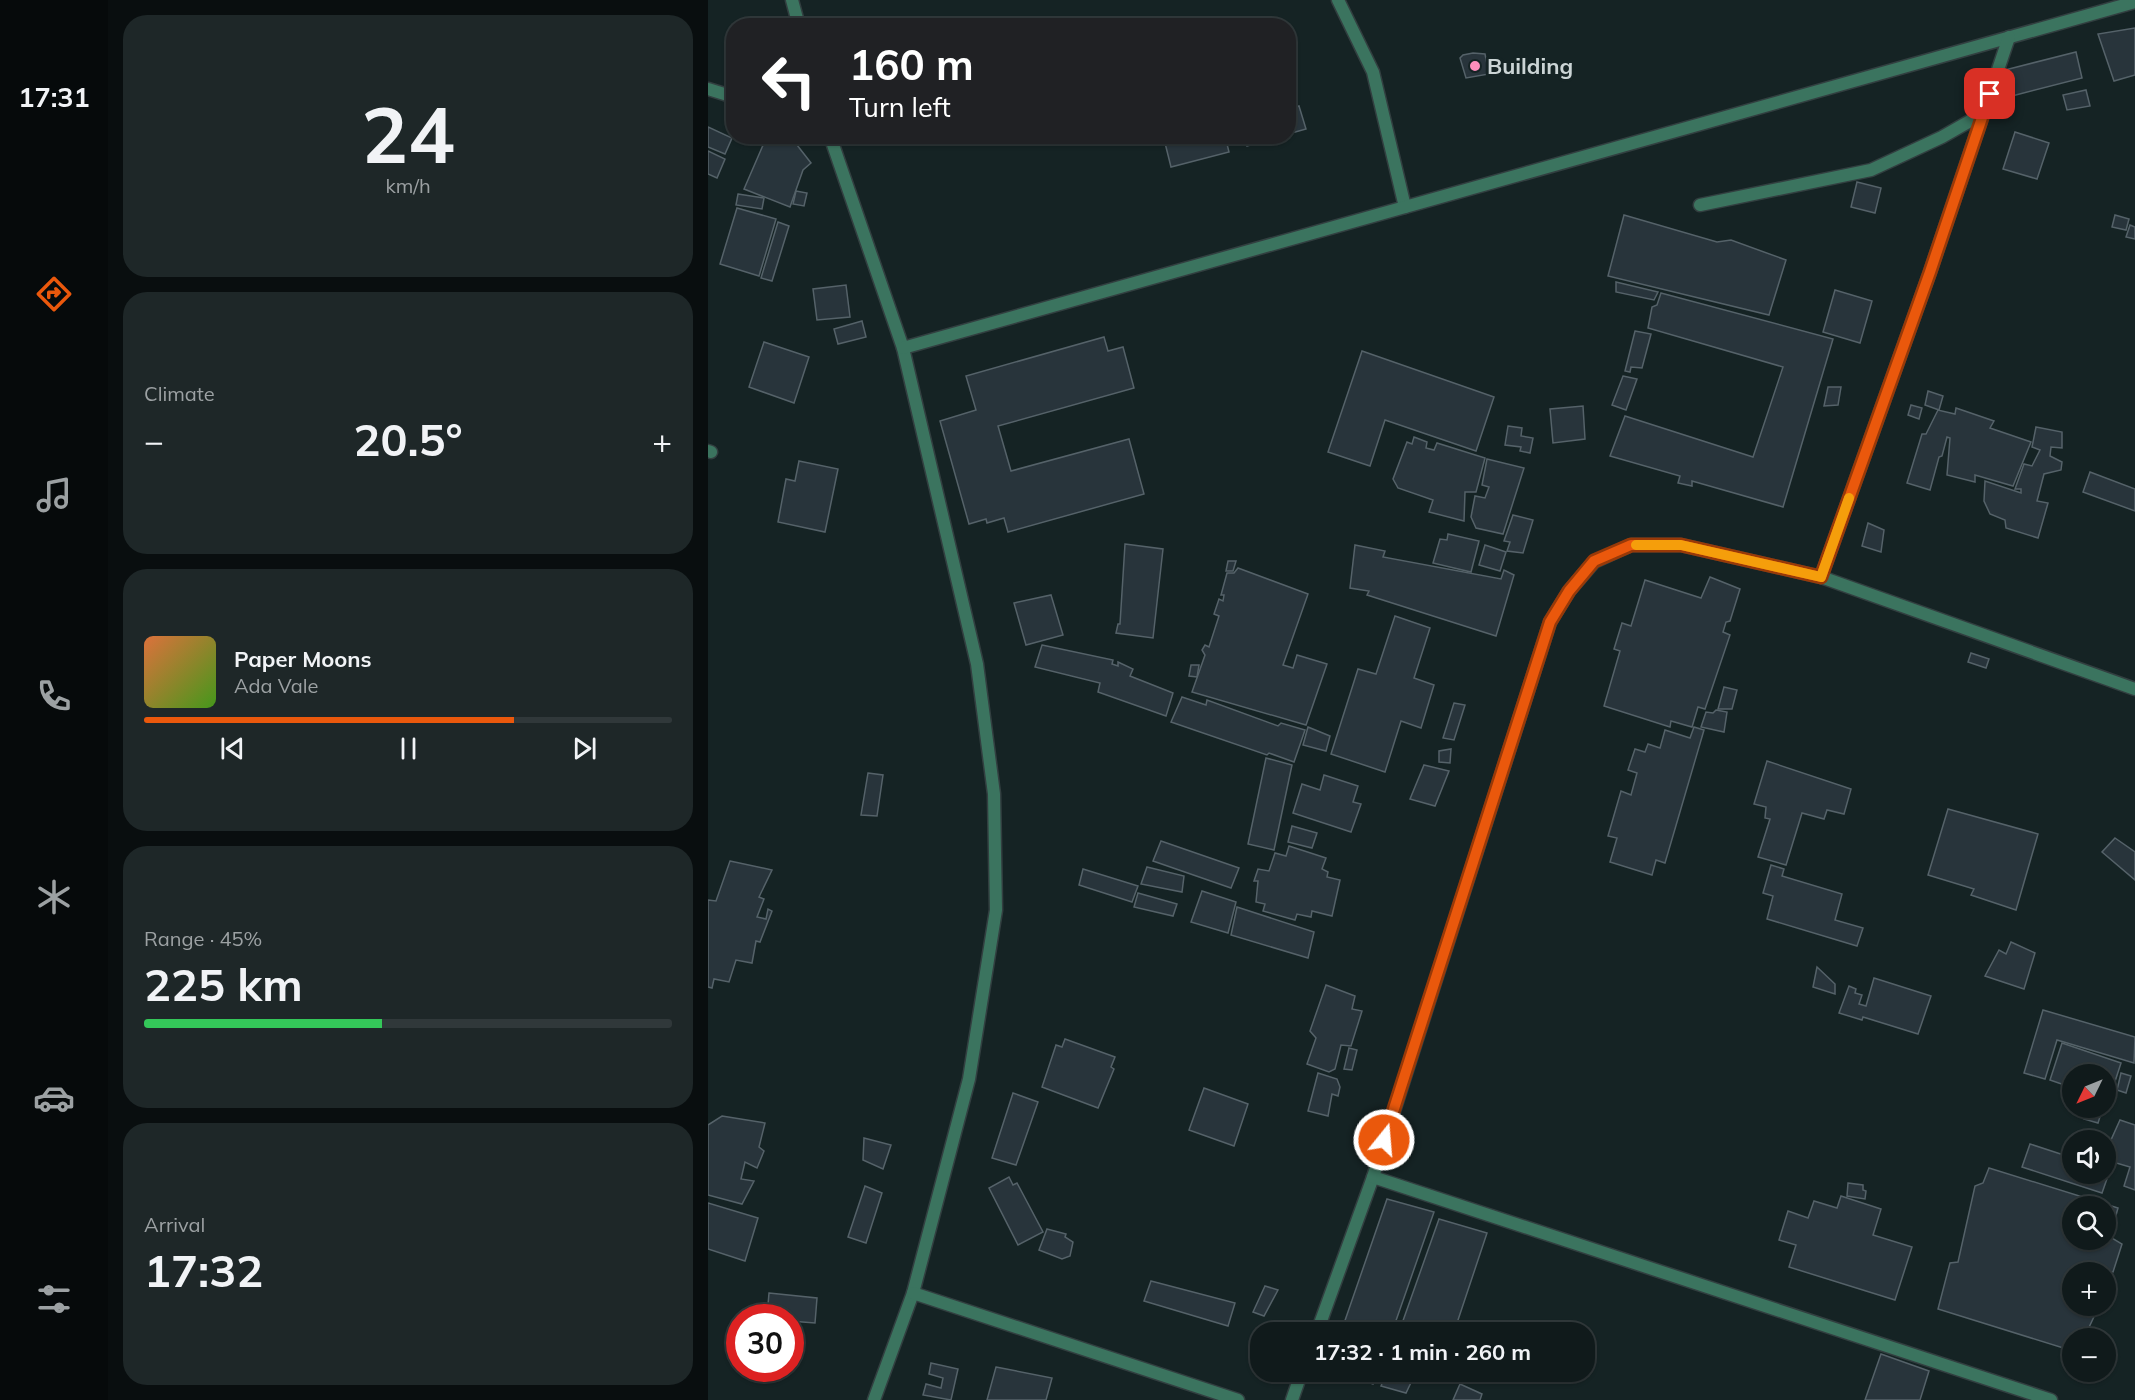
<!DOCTYPE html>
<html lang="en">
<head>
<meta charset="utf-8">
<style>
  body { margin:0; font-family:Mulish,sans-serif; background:#1e2728; color:#f1f3f6; height:100vh; display:flex; flex-direction:column; font-size:22px; white-space:nowrap }
  * { box-sizing:border-box; margin:0 }
  p { font-size:20px; color:#9ca1a3 }
  .icon { flex:none; width:33px; height:33px; fill:none; stroke:currentColor; stroke-width:2; stroke-linecap:round; stroke-linejoin:round }
  .map { position:relative; flex:1; overflow:hidden }
  .sheet { display:flex; flex-direction:column; gap:15px; padding:15px; background:#090e0f; width:600px }
  .sheet>* { flex:none }
  .guide { position:absolute; left:18px; top:18px; width:570px; height:126px; border-radius:24px; box-shadow:0 2px 4px #0004,0 0 0 2px #30383a; background:#202124; color:#fff; overflow:hidden }
  .needle { width:39px; rotate:227deg }
  .fabs { position:absolute; left:1354px; top:1064px; display:grid; gap:12px }
  .fabs a { display:grid; place-items:center; width:54px; height:54px; border-radius:50%; background:#101a1b; box-shadow:0 2px 4px #0004,0 0 0 2px #30383a; font-size:30px }
  .speed { position:absolute; left:18px; top:1304px; display:flex; gap:12px; font-size:30px; font-weight:700; text-align:center }
  .speed>* { display:grid; place-content:center; width:78px; height:78px; border-radius:50%; background:#101a1b; box-shadow:0 2px 4px #0004,0 0 0 2px #30383a; line-height:1 }
  .speed .limit { border:9px solid #d22; background:#fff; color:#111 }
  .pin { position:absolute; display:grid; place-items:center; width:51px; height:51px; color:#fff; margin:-26px; border-radius:12px; box-shadow:0 3px 9px #0006 }
  .me { position:absolute; width:66px; margin:-33px; rotate:17deg; stroke-linejoin:round; filter:drop-shadow(0 0 4px #0008) }
  .turn { display:flex; align-items:center; gap:21px; height:126px; padding:0 24px; font-size:27px }
  .turn .icon { width:78px; height:78px; stroke-width:2.5 }
  .turn b { display:block; font-size:42px; line-height:51px }
  .big { font-size:45px; font-weight:700; line-height:1.1 }
  .sheet .tile { flex:1; display:flex; flex-direction:column; justify-content:center; gap:9px; min-width:0; padding:0 21px; border-radius:24px; background:#1e2728 }
  .sheet .dial { align-items:center; gap:0 }
  .dial b { font-size:78px; line-height:1 }
  .song { display:flex; align-items:center; gap:18px }
  .cover { width:72px; height:72px; border-radius:9px; background:linear-gradient(135deg,hsl(20 70% 55%),hsl(100 70% 35%)) }
  .played { height:6px; border-radius:3px; background:linear-gradient(90deg,#ea580c 70%,#30383a 70%) }
  .keys { display:flex; justify-content:space-around; direction:ltr }
  .heat { display:flex; justify-content:space-between; align-items:center; font-size:33px; direction:ltr }
  .charge { height:9px; border-radius:4px; background:linear-gradient(90deg,#34c759 45%,#30383a 0) }
  .trip { position:absolute; left:542px; top:1322px; width:345px; height:60px; border-radius:24px; background:#101a1b; box-shadow:0 2px 4px #0004,0 0 0 2px #30383a; font-weight:700; line-height:60px; text-align:center }
  main { display:flex; flex:1; min-height:0 }
  .tab-bar { display:flex; flex-direction:column; width:108px; justify-content:space-around; align-items:center; background:#060a0b; color:#9ca1a3 }
  .tab-bar .icon { width:42px; height:42px }
  .tab-bar .current { color:#ea580c }
  .tab-bar b { font-size:27px; color:#f1f3f6 }
  .map>svg:first-child { display:block }
</style>
</head>
<body>
<main>
<nav class="tab-bar">
<b>17:31</b>
<svg class="icon current" aria-label="directions" viewBox="0 0 24 24"><path d="M12 3l9 9-9 9-9-9zM9 14v-3h6M13 9l2 2-2 2"/></svg>
<svg class="icon" aria-label="music" viewBox="0 0 24 24"><path d="M9 18V5l10-2v13"/><circle cx="6" cy="18" r="3"/><circle cx="16" cy="16" r="3"/></svg>
<svg class="icon" aria-label="phone" viewBox="0 0 24 24"><path d="M5 4h4l2 5-3 2q2 4 5 5l2-3 5 2v4C11 20 4 13 5 4z"/></svg>
<svg class="icon" aria-label="climate" viewBox="0 0 24 24"><path d="M12 3v18M4 7l16 10M4 17L20 7"/></svg>
<svg class="icon" aria-label="car" viewBox="0 0 24 24"><path d="M5 17H2v-5l4-1 3-4h7l3 4 3 1v5h-3M9 17h6M6 11h13"/><circle cx="7" cy="17" r="2"/><circle cx="17" cy="17" r="2"/></svg>
<svg class="icon" aria-label="filters" viewBox="0 0 24 24"><path d="M4 7h16M4 17h16"/><circle cx="9" cy="7" r="2"/><circle cx="15" cy="17" r="2"/></svg>
</nav>
<section class="sheet">
<div class="tile dial"><b>24</b><p>km/h</p></div>
<div class="tile"><p>Climate</p>
<div class="heat"><a>−</a><b class="big">20.5°</b><a>+</a></div>
</div>
<div class="tile">
<div class="song"><i class="cover"></i><div><b>Paper Moons</b><p>Ada Vale</p></div></div>
<div class="played"></div>
<div class="keys"><svg class="icon" aria-label="previous" viewBox="0 0 24 24"><path d="M18 5L8 12l10 7zM5 5v14"/></svg><svg class="icon" aria-label="pause" viewBox="0 0 24 24"><path d="M8 5v14M16 5v14"/></svg><svg class="icon" aria-label="next" viewBox="0 0 24 24"><path d="M6 5l10 7-10 7zM19 5v14"/></svg></div>
</div>
<div class="tile"><p>Range · 45%</p><b class="big">225 km</b><div class="charge"></div></div>
<div class="tile"><p>Arrival</p><b class="big">17:32</b></div>
</section>
<div class="map">
<svg width="1427" height="1400" viewBox="0 0 1427 1400">
  <rect width="100%" height="100%" fill="#152324"/>
  <g fill="#28343b" stroke="#556269" stroke-width="1.5" fill-rule="evenodd">
    <path d="M 1427,28 L 1427,75 L 1406,81 L 1390,34 Z"/>
    <path d="M 1368,52 L 1374,78 L 1300,97 L 1293,71 Z"/>
    <path d="M 765,53 L 777,54 L 781,74 L 758,78 L 752,58 L 755,55 Z"/>
    <path d="M 1378,90 L 1382,106 L 1359,110 L 1355,95 Z"/>
    <path d="M 591,106 L 598,129 L 580,134 L 580,109 Z"/>
    <path d="M 0,127 L 24,138 L 17,154 L 0,147 Z"/>
    <path d="M 1307,132 L 1341,143 L 1329,179 L 1295,169 Z"/>
    <path d="M 59,136 L 82,136 L 103,163 L 95,170 L 82,207 L 36,189 Z"/>
    <path d="M 483,136 L 517,136 L 521,152 L 463,167 L 457,143 Z"/>
    <path d="M 536,136 L 572,136 L 539,146 Z"/>
    <path d="M 0,151 L 17,159 L 9,178 L 0,174 Z"/>
    <path d="M 1149,182 L 1173,188 L 1167,213 L 1143,207 Z"/>
    <path d="M 88,191 L 99,193 L 96,206 L 85,204 Z"/>
    <path d="M 30,194 L 56,198 L 54,209 L 28,205 Z"/>
    <path d="M 29,208 L 68,219 L 51,276 L 12,264 Z"/>
    <path d="M 916,215 L 1009,242 L 1023,240 L 1078,260 L 1061,315 L 900,276 Z"/>
    <path d="M 1407,215 L 1421,219 L 1418,230 L 1404,227 Z"/>
    <path d="M 70,222 L 81,226 L 64,281 L 53,278 Z"/>
    <path d="M 1422,225 L 1427,227 L 1427,239 L 1418,237 Z"/>
    <path d="M 908,282 L 950,292 L 946,300 L 908,292 Z"/>
    <path d="M 138,285 L 142,317 L 109,320 L 105,289 Z"/>
    <path d="M 1127,290 L 1164,301 L 1152,343 L 1115,332 Z"/>
    <path d="M 953,293 L 1125,339 L 1075,507 L 984,481 L 984,486 L 970,483 L 972,476 L 902,456 L 917,416 L 1045,457 L 1075,367 L 940,328 L 944,307 L 949,305 Z"/>
    <path d="M 154,321 L 158,337 L 130,344 L 126,329 Z"/>
    <path d="M 927,331 L 943,334 L 934,368 L 923,367 L 922,372 L 917,371 Z"/>
    <path d="M 396,337 L 400,351 L 415,347 L 426,388 L 290,426 L 303,471 L 421,439 L 436,494 L 300,532 L 296,518 L 279,523 L 278,519 L 261,524 L 232,421 L 268,410 L 258,376 Z"/>
    <path d="M 56,342 L 101,357 L 86,403 L 41,387 Z"/>
    <path d="M 654,351 L 786,397 L 768,451 L 677,420 L 662,466 L 620,452 Z"/>
    <path d="M 915,376 L 929,379 L 918,410 L 904,405 Z"/>
    <path d="M 1120,387 L 1133,387 L 1130,405 L 1116,406 Z"/>
    <path d="M 1220,391 L 1235,396 L 1231,410 L 1217,405 Z"/>
    <path d="M 1203,405 L 1214,408 L 1211,419 L 1200,415 Z"/>
    <path d="M 875,406 L 877,439 L 845,443 L 842,409 Z"/>
    <path d="M 1248,408 L 1286,421 L 1282,428 L 1323,442 L 1305,486 L 1267,475 L 1267,482 L 1239,475 L 1242,438 L 1239,437 L 1234,456 L 1231,457 L 1222,490 L 1199,483 L 1214,434 L 1218,434 L 1230,410 L 1247,414 Z"/>
    <path d="M 800,426 L 814,428 L 813,436 L 825,438 L 822,453 L 812,451 L 813,447 L 797,445 Z"/>
    <path d="M 1328,427 L 1354,432 L 1354,448 L 1343,447 L 1342,456 L 1354,462 L 1353,470 L 1336,474 L 1329,501 L 1340,503 L 1330,538 L 1298,528 L 1297,520 L 1282,514 L 1276,501 L 1277,481 L 1313,493 L 1313,489 L 1307,489 L 1316,464 L 1324,466 L 1332,450 L 1324,447 Z"/>
    <path d="M 706,437 L 719,442 L 718,448 L 726,450 L 729,443 L 777,458 L 768,492 L 757,492 L 756,521 L 721,512 L 725,500 L 690,488 L 685,479 L 699,442 L 704,444 Z"/>
    <path d="M 779,459 L 816,468 L 795,534 L 768,528 L 763,517 L 767,496 L 777,498 L 781,487 L 774,485 Z"/>
    <path d="M 91,461 L 130,469 L 117,532 L 70,522 L 78,479 L 87,481 Z"/>
    <path d="M 1382,472 L 1427,489 L 1427,511 L 1375,492 Z"/>
    <path d="M 805,515 L 825,520 L 815,553 L 799,551 L 802,542 L 796,541 Z"/>
    <path d="M 1160,523 L 1176,530 L 1173,552 L 1154,546 Z"/>
    <path d="M 740,534 L 771,541 L 763,572 L 725,563 L 732,539 L 739,540 Z"/>
    <path d="M 417,544 L 455,549 L 445,638 L 408,633 L 410,624 L 412,624 Z"/>
    <path d="M 647,545 L 677,551 L 675,557 L 793,579 L 796,570 L 806,575 L 788,636 L 659,595 L 661,591 L 642,588 Z"/>
    <path d="M 777,545 L 798,552 L 792,571 L 771,565 Z"/>
    <path d="M 520,561 L 528,561 L 525,571 L 518,571 Z"/>
    <path d="M 530,568 L 600,594 L 575,665 L 585,668 L 589,655 L 619,664 L 598,725 L 484,692 L 497,655 L 494,650 L 497,645 L 501,647 L 511,616 L 506,614 L 511,599 L 515,601 L 516,595 L 513,595 L 519,573 L 526,573 Z"/>
    <path d="M 1002,577 L 1032,589 L 1022,621 L 1018,622 L 1015,632 L 1022,635 L 997,709 L 990,707 L 984,727 L 963,721 L 962,727 L 896,706 L 912,651 L 906,649 L 914,623 L 923,626 L 937,580 L 993,598 Z"/>
    <path d="M 343,595 L 355,635 L 318,645 L 306,603 Z"/>
    <path d="M 687,616 L 722,628 L 706,678 L 726,685 L 713,728 L 693,721 L 677,772 L 623,754 L 650,669 L 668,674 Z"/>
    <path d="M 334,645 L 405,660 L 404,664 L 410,666 L 410,662 L 425,669 L 422,676 L 465,693 L 458,716 L 390,692 L 392,683 L 327,667 Z"/>
    <path d="M 1263,653 L 1281,659 L 1278,668 L 1260,662 Z"/>
    <path d="M 483,665 L 491,665 L 489,677 L 481,676 Z"/>
    <path d="M 1016,687 L 1029,690 L 1024,709 L 1010,709 Z"/>
    <path d="M 474,697 L 498,705 L 499,700 L 570,726 L 573,723 L 597,730 L 586,762 L 561,753 L 559,755 L 463,722 Z"/>
    <path d="M 746,703 L 757,705 L 746,740 L 735,738 Z"/>
    <path d="M 1008,710 L 1019,712 L 1016,732 L 993,727 L 998,712 L 1005,713 Z"/>
    <path d="M 600,727 L 622,736 L 618,751 L 595,745 Z"/>
    <path d="M 986,727 L 996,730 L 957,863 L 948,860 L 944,875 L 902,862 L 909,838 L 900,836 L 913,791 L 923,795 L 929,773 L 920,770 L 927,749 L 937,752 L 940,744 L 952,748 L 957,730 L 982,738 Z"/>
    <path d="M 743,749 L 742,763 L 731,762 L 731,751 Z"/>
    <path d="M 558,758 L 584,765 L 566,850 L 540,844 Z"/>
    <path d="M 1059,761 L 1143,789 L 1136,814 L 1119,810 L 1116,819 L 1094,813 L 1078,865 L 1050,857 L 1062,819 L 1057,818 L 1058,807 L 1046,804 Z"/>
    <path d="M 716,765 L 741,771 L 727,806 L 702,799 Z"/>
    <path d="M 160,773 L 175,775 L 169,816 L 153,815 Z"/>
    <path d="M 616,775 L 650,786 L 645,802 L 653,804 L 643,832 L 585,813 L 594,784 L 612,790 Z"/>
    <path d="M 1240,809 L 1330,834 L 1308,910 L 1263,895 L 1266,889 L 1220,875 Z"/>
    <path d="M 584,826 L 609,833 L 604,848 L 580,842 Z"/>
    <path d="M 1407,838 L 1427,852 L 1427,880 L 1394,852 Z"/>
    <path d="M 453,841 L 531,868 L 523,888 L 445,861 Z"/>
    <path d="M 581,846 L 618,858 L 614,869 L 620,872 L 619,877 L 632,880 L 624,916 L 604,911 L 603,917 L 589,914 L 587,920 L 555,911 L 557,904 L 548,902 L 550,881 L 546,881 L 550,869 L 561,871 L 567,853 L 578,856 Z"/>
    <path d="M 22,861 L 64,870 L 51,897 L 56,899 L 49,917 L 58,919 L 60,909 L 64,911 L 52,942 L 48,941 L 44,963 L 28,960 L 21,982 L 6,979 L 4,988 L 0,987 L 0,900 L 8,901 Z"/>
    <path d="M 1063,865 L 1076,869 L 1074,876 L 1134,894 L 1127,920 L 1155,928 L 1149,946 L 1059,919 L 1065,896 L 1055,893 Z"/>
    <path d="M 439,867 L 476,876 L 474,892 L 433,884 Z"/>
    <path d="M 375,869 L 430,886 L 424,902 L 371,885 Z"/>
    <path d="M 494,891 L 528,902 L 520,933 L 483,922 Z"/>
    <path d="M 430,893 L 469,904 L 465,916 L 426,907 Z"/>
    <path d="M 529,907 L 606,932 L 600,958 L 523,935 Z"/>
    <path d="M 1303,942 L 1327,953 L 1316,989 L 1277,976 L 1291,950 L 1298,954 Z"/>
    <path d="M 1109,967 L 1127,984 L 1127,994 L 1105,987 Z"/>
    <path d="M 1166,978 L 1223,996 L 1210,1034 L 1155,1017 L 1154,1020 L 1131,1013 L 1141,986 L 1148,989 L 1147,993 L 1154,995 L 1151,1004 L 1158,1006 Z"/>
    <path d="M 618,985 L 647,996 L 644,1009 L 654,1011 L 643,1046 L 633,1045 L 627,1069 L 621,1072 L 599,1064 L 608,1038 L 602,1031 Z"/>
    <path d="M 1335,1010 L 1427,1037 L 1426,1063 L 1349,1040 L 1337,1079 L 1316,1073 Z"/>
    <path d="M 357,1039 L 407,1057 L 403,1067 L 406,1069 L 390,1108 L 334,1087 L 348,1045 L 354,1047 Z"/>
    <path d="M 1354,1043 L 1413,1063 L 1401,1100 L 1398,1099 L 1398,1074 L 1365,1074 L 1365,1088 L 1342,1080 Z"/>
    <path d="M 641,1048 L 649,1050 L 644,1070 L 636,1069 Z"/>
    <path d="M 610,1073 L 629,1079 L 632,1087 L 630,1096 L 624,1094 L 620,1116 L 600,1111 Z"/>
    <path d="M 1413,1073 L 1423,1076 L 1418,1093 L 1409,1090 Z"/>
    <path d="M 496,1088 L 540,1104 L 526,1146 L 481,1130 Z"/>
    <path d="M 305,1093 L 330,1102 L 308,1165 L 284,1158 Z"/>
    <path d="M 1379,1107 L 1395,1107 L 1390,1123 L 1376,1119 Z"/>
    <path d="M 14,1116 L 57,1123 L 51,1147 L 56,1151 L 49,1168 L 37,1162 L 33,1179 L 46,1181 L 34,1204 L 0,1195 L 0,1125 Z"/>
    <path d="M 1412,1120 L 1427,1125 L 1427,1190 L 1416,1186 L 1422,1167 L 1398,1160 L 1398,1151 Z"/>
    <path d="M 156,1138 L 183,1145 L 175,1169 L 155,1160 Z"/>
    <path d="M 1322,1144 L 1365,1158 L 1365,1173 L 1398,1173 L 1398,1169 L 1402,1170 L 1394,1193 L 1314,1167 Z"/>
    <path d="M 1281,1168 L 1410,1208 L 1402,1237 L 1414,1244 L 1405,1272 L 1365,1272 L 1365,1305 L 1385,1305 L 1390,1308 L 1376,1338 L 1365,1338 L 1365,1351 L 1230,1309 L 1242,1263 L 1250,1262 L 1267,1186 L 1275,1183 ZM 1365,1206 L 1398,1206 L 1398,1239 L 1365,1239 Z"/>
    <path d="M 301,1177 L 305,1185 L 309,1183 L 335,1232 L 310,1245 L 281,1188 Z"/>
    <path d="M 1140,1183 L 1155,1185 L 1155,1190 L 1158,1191 L 1157,1199 L 1139,1196 Z"/>
    <path d="M 157,1186 L 174,1193 L 158,1243 L 140,1237 Z"/>
    <path d="M 1133,1196 L 1173,1209 L 1165,1235 L 1204,1247 L 1187,1300 L 1081,1267 L 1088,1245 L 1071,1240 L 1080,1211 L 1100,1218 L 1106,1201 L 1129,1208 Z"/>
    <path d="M 679,1199 L 726,1212 L 684,1332 L 633,1332 Z"/>
    <path d="M 0,1203 L 50,1218 L 37,1261 L 0,1249 Z"/>
    <path d="M 731,1219 L 779,1233 L 746,1332 L 691,1332 Z"/>
    <path d="M 339,1229 L 358,1234 L 357,1237 L 365,1242 L 362,1256 L 354,1259 L 331,1250 Z"/>
    <path d="M 443,1281 L 527,1303 L 520,1326 L 436,1301 Z"/>
    <path d="M 557,1286 L 570,1290 L 556,1316 L 545,1312 Z"/>
    <path d="M 61,1293 L 109,1298 L 107,1323 L 82,1321 L 82,1317 L 67,1317 L 68,1305 L 60,1305 Z"/>
    <path d="M 1173,1354 L 1221,1371 L 1212,1400 L 1157,1400 Z"/>
    <path d="M 223,1363 L 250,1369 L 243,1400 L 215,1395 L 218,1384 L 233,1388 L 235,1378 L 221,1374 Z"/>
    <path d="M 288,1367 L 344,1378 L 338,1400 L 279,1400 Z"/>
    <path d="M 629,1371 L 670,1371 L 665,1384 Z"/>
    <path d="M 679,1371 L 708,1372 L 698,1393 L 673,1386 Z"/>
    <path d="M 752,1384 L 774,1394 L 772,1400 L 745,1400 Z"/>
  </g>
  <g fill="none" stroke-linecap="round" stroke-linejoin="round">
    <g stroke="#323f40" stroke-width="15">
      <path id="lane" d="M 630,0 L 665,72 L 697,207"/>
    </g>
    <g stroke="#323f40" stroke-width="15">
      <g id="street">
        <path d="M 84,0 L 91,26"/>
        <path d="M 0,89 L 26,97"/>
        <path d="M 122,136 L 195,348 L 269,664 L 286,794 L 288,910 L 261,1079 L 205,1293 L 166,1400"/>
        <path d="M 992,205 L 1163,170 L 1234,137 L 1276,113"/>
        <path d="M 195,348 L 1427,2"/>
        <path d="M 0,451 L 3,452"/>
        <path d="M 1113,577 L 1222,272 L 1301,37"/>
        <path d="M 205,1293 L 530,1400"/>
        <path d="M 609,1332 L 665,1177"/>
        <path d="M 584,1400 L 594,1371"/>
        <path d="M 1343,1400 L 665,1177 L 842,622 L 861,591 L 886,562 L 923,545 L 973,545 L 1113,577 L 1427,689"/>
      </g>
    </g>
    <use href="#lane" stroke="#3b745f" stroke-width="12"/>
    <use href="#street" stroke="#3b745f" stroke-width="12"/>
  </g>
  <g fill="none" stroke-linecap="round" stroke-linejoin="round">
    <g stroke="#983908" stroke-width="15">
      <path id="route" d="M 676,1140 L 842,622 L 861,591 L 886,561 L 923,545 L 973,545 L 1113,577 L 1222,272 L 1282,94"/>
    </g>
    <use href="#route" stroke="#ea580c" stroke-width="10"/>
    <path stroke="#f59e0b" stroke-width="10" d="M 928,545 L 973,545 L 1113,577 L 1141,498"/>
  </g>
  <circle fill="#fe8ebc" stroke="#152324" stroke-width="2" cx="767" cy="66" r="6"/>
  <g text-anchor="middle" dominant-baseline="central" stroke-width="6" stroke-linejoin="round" paint-order="stroke">
    <g font-size="22" font-weight="bold" fill="#cbd4d5" stroke="#152324" text-anchor="start">
      <text x="779" y="66">Building</text>
    </g>
  </g>
</svg>
<div class="fabs">
<a><svg class="needle" viewBox="-14 -14 28 28"><path d="M0-13l5 13h-10z" fill="#e53935"/><path d="M0 13l5-13h-10z" fill="#9ca1a3"/></svg></a>
<a><svg class="icon" aria-label="sound" viewBox="0 0 24 24"><path d="M4 9h4l5-4v14l-5-4H4zM17 9q2 3 0 6"/></svg></a>
<a><svg class="icon" aria-label="search" viewBox="0 0 24 24"><circle cx="10" cy="10" r="6"/><path d="M15 15l6 6"/></svg></a>
<a>+</a>
<a>−</a>
</div>
<div class="speed"><div class="limit">30</div></div>
<div class="pin" style="left:1282px;top:94px;background:#d93025"><svg class="icon" aria-label="arrive" viewBox="0 0 24 24"><path d="M6 21V4h12l-3 4 3 4H6"/></svg></div>
<svg class="me" style="left:676px;top:1140px" viewBox="-20 -20 40 40"><circle r="17" fill="#ea580c" stroke="#fff" stroke-width="3"/><path d="M0-11L8 9 0 5-8 9z" fill="#fff"/></svg>
<div class="trip">17:32 · 1 min · 260 m</div>
<div class="guide">
<div class="turn"><svg class="icon" aria-label="left" viewBox="0 0 24 24"><path d="M17 20v-9H6M10 6l-5 5 5 5"/></svg><div><b>160 m</b>Turn left</div></div>
</div>
</div>
</main>
</body>
</html>
